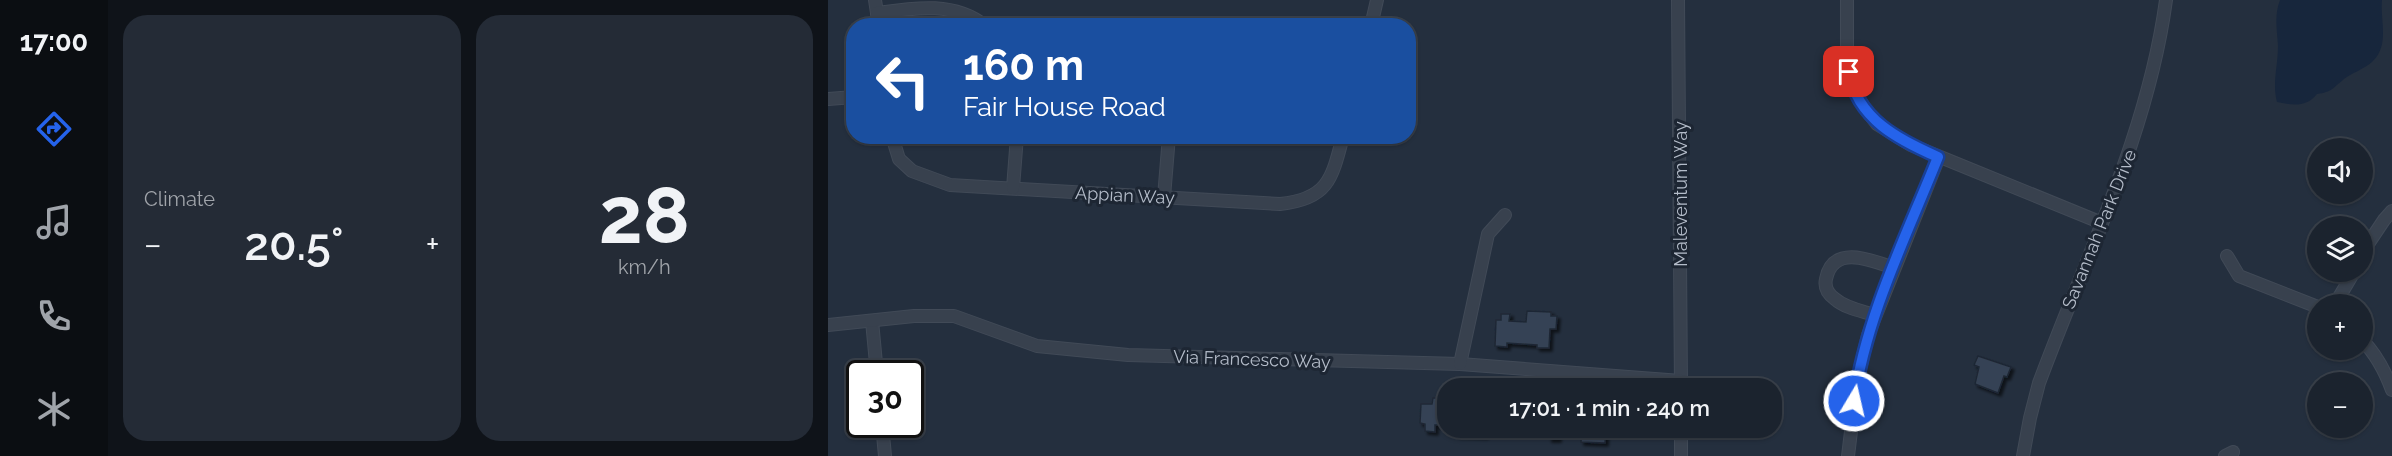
<!DOCTYPE html>
<html lang="en">
<head>
<meta charset="utf-8">
<style>
  body { margin:0; font-family:Raleway,sans-serif; background:#242b36; color:#f1f3f6; height:100vh; display:flex; flex-direction:column; font-size:22px; white-space:nowrap }
  * { box-sizing:border-box; margin:0 }
  p { font-size:20px; color:#a0a4aa }
  .icon { flex:none; width:33px; height:33px; fill:none; stroke:currentColor; stroke-width:2; stroke-linecap:round; stroke-linejoin:round }
  .map { position:relative; flex:1; overflow:hidden }
  .details { display:flex; flex-direction:column; gap:15px; padding:15px; background:#0f1319; width:720px }
  .details>* { flex:none }
  .hud { position:absolute; left:18px; top:18px; width:570px; height:126px; border-radius:24px; box-shadow:0 2px 4px #0004,0 0 0 2px #39404a; background:#1a4fa0; color:#fff; overflow:hidden }
  .fabs { position:absolute; left:1479px; top:138px; display:grid; gap:12px }
  .fabs a { display:grid; place-items:center; width:66px; height:66px; border-radius:50%; background:#1b232e; box-shadow:0 2px 4px #0004,0 0 0 2px #39404a; font-size:30px }
  .speed { position:absolute; left:18px; top:360px; display:flex; gap:12px; font-size:30px; font-weight:700; text-align:center }
  .speed>* { display:grid; place-content:center; width:78px; height:78px; border-radius:50%; background:#1b232e; box-shadow:0 2px 4px #0004,0 0 0 2px #39404a; line-height:1 }
  .speed .limit { border:3px solid #111; border-radius:9px; background:#fff; color:#111 }
  .pin { position:absolute; display:grid; place-items:center; width:51px; height:51px; color:#fff; margin:-26px; border-radius:12px; box-shadow:0 3px 9px #0006 }
  .me { position:absolute; width:66px; margin:-33px; rotate:9deg; stroke-linejoin:round; filter:drop-shadow(0 0 4px #0008) }
  .turn { display:flex; align-items:center; gap:21px; height:126px; padding:0 18px; font-size:27px }
  .turn .icon { width:78px; height:78px; stroke-width:2.5 }
  .turn b { display:block; font-size:42px; line-height:51px }
  .big { font-size:45px; font-weight:600; line-height:1.1 }
  .details .widget { flex:1; display:flex; flex-direction:column; justify-content:center; gap:9px; min-width:0; padding:0 21px; border-radius:24px; background:#242b36 }
  .details .dial { align-items:center; gap:0 }
  .dial b { font-size:78px; line-height:1 }
  .heat { display:flex; justify-content:space-between; align-items:center; font-size:33px; direction:ltr }
  .details .tiles { flex:1; display:grid; gap:15px; grid-template-columns:repeat(2,1fr) }
  .trip { position:absolute; left:609px; top:378px; width:345px; height:60px; border-radius:24px; background:#1b232e; box-shadow:0 2px 4px #0004,0 0 0 2px #39404a; font-weight:600; line-height:60px; text-align:center }
  main { display:flex; flex:1; min-height:0 }
  .tabs { display:flex; flex-direction:column; width:108px; justify-content:space-around; align-items:center; background:#0b0e12; color:#a0a4aa }
  .tabs .icon { width:42px; height:42px }
  .tabs .current { color:#2563eb }
  .tabs b { font-size:27px; color:#f1f3f6 }
  .map>svg:first-child { display:block }
</style>
</head>
<body>
<main>
<nav class="tabs">
<b>17:00</b>
<svg class="icon current" aria-label="directions" viewBox="0 0 24 24"><path d="M12 3l9 9-9 9-9-9zM9 14v-3h6M13 9l2 2-2 2"/></svg>
<svg class="icon" aria-label="music" viewBox="0 0 24 24"><path d="M9 18V5l10-2v13"/><circle cx="6" cy="18" r="3"/><circle cx="16" cy="16" r="3"/></svg>
<svg class="icon" aria-label="phone" viewBox="0 0 24 24"><path d="M5 4h4l2 5-3 2q2 4 5 5l2-3 5 2v4C11 20 4 13 5 4z"/></svg>
<svg class="icon" aria-label="climate" viewBox="0 0 24 24"><path d="M12 3v18M4 7l16 10M4 17L20 7"/></svg>
</nav>
<section class="details">
<div class="tiles">
<div class="widget"><p>Climate</p>
<div class="heat"><a>−</a><b class="big">20.5°</b><a>+</a></div>
</div>
<div class="widget dial"><b>28</b><p>km/h</p></div>
</div>
</section>
<div class="map">
<svg width="1564" height="456" viewBox="0 0 1564 456">
  <defs>
    <filter id="shadow"><feDropShadow dx="3" dy="3" stdDeviation="1.5" flood-color="#0009"/></filter>
  </defs>
  <rect width="100%" height="100%" fill="#242f3e"/>
  <path fill="#17263c" d="M 1452,0 L 1554,0 C 1552,22 1562,45 1544,62 C 1536,69 1524,73 1516,79 C 1505,88 1504,92 1489,94 C 1478,108 1464,105 1449,102 C 1444,83 1450,66 1450,46 C 1449,29 1446,16 1452,0 Z"/>
  <g fill="#364354" stroke="#1f2835" stroke-width="1.5" filter="url(#shadow)">
    <path d="M 699,311 L 723,312 L 723,316 L 729,316 L 728,329 L 722,329 L 721,348 L 709,348 L 709,345 L 679,343 L 679,347 L 667,346 L 668,320 L 673,320 L 673,314 L 682,314 L 681,321 L 698,322 Z"/>
    <path d="M 1150,356 L 1183,367 L 1179,377 L 1176,376 L 1170,393 L 1147,384 L 1151,367 L 1146,365 Z"/>
    <path d="M 605,398 L 617,398 L 615,425 L 607,425 L 607,432 L 597,431 L 597,424 L 592,423 L 593,404 L 604,404 Z"/>
    <path d="M 629,428 L 658,428 L 657,436 L 629,435 Z"/>
    <path d="M 721,428 L 731,428 L 730,439 L 721,439 Z"/>
    <path d="M 754,428 L 778,428 L 777,443 L 753,442 Z"/>
  </g>
  <g fill="none" stroke-linecap="round" stroke-linejoin="round">
    <g stroke="#414a57" stroke-width="14">
      <g id="minor">
        <path d="M 47,0 L 51,26"/>
        <path d="M 850,0 L 853,388"/>
        <path d="M 1019,0 L 1019,59 L 1023,85 L 1036,107 L 1049,124 L 1083,145 L 1274,223"/>
        <path d="M 49,13 C 85,8 126,1 157,26"/>
        <path d="M 543,26 L 549,0"/>
        <path d="M 0,99 L 26,97"/>
        <path d="M 64,136 L 71,159 L 84,171 L 122,185 L 452,204 C 500,199 504,179 515,136"/>
        <path d="M 185,188 L 189,136"/>
        <path d="M 336,197 L 341,136"/>
        <path d="M 1534,253 L 1556,220 L 1564,211"/>
        <path d="M 1399,256 L 1411,276 L 1490,307"/>
        <path d="M 1507,304 L 1526,272"/>
        <path d="M 1046,315 C 1034,311 1017,308 1007,299 C 1000,294 996,288 998,279 C 1005,244 1043,260 1066,268"/>
        <path d="M 44,321 L 49,374"/>
        <path d="M 0,325 L 86,316 L 126,316 L 209,346 L 300,355 L 632,364 L 853,381"/>
        <path d="M 1534,340 C 1549,355 1557,371 1564,390"/>
        <path d="M 632,364 L 660,234 L 677,215"/>
        <path d="M 54,424 L 57,456"/>
        <path d="M 853,456 L 853,428"/>
        <path d="M 1020,456 L 1029,382 L 1040,335 L 1111,157"/>
        <path d="M 1195,456 L 1202,418 L 1211,383 C 1258,256 1320,134 1338,0"/>
        <path d="M 1397,456 L 1405,452"/>
      </g>
    </g>
    <use href="#minor" stroke="#38414e" stroke-width="12"/>
  </g>
  <g fill="none" stroke-linecap="round" stroke-linejoin="round">
    <g stroke="#184099" stroke-width="15">
      <path id="route" d="M 1021,72 C 1029,119 1071,140 1110,157 C 1078,237 1038,316 1026,401"/>
    </g>
    <use href="#route" stroke="#2563eb" stroke-width="10"/>
  </g>
  <g text-anchor="middle" dominant-baseline="central" stroke-width="6" stroke-linejoin="round" paint-order="stroke">
    <g font-size="18" fill="#b4bcc9" stroke="#1d2633">
      <text transform="translate(852 194) rotate(-90)">Maleventum Way</text>
      <text transform="translate(297 195) rotate(3)">Appian Way</text>
      <text transform="translate(1271 229) rotate(-68)">Savannah Park Drive</text>
      <text transform="translate(424 359) rotate(2)">Via Francesco Way</text>
    </g>
  </g>
</svg>
<div class="fabs">
<a><svg class="icon" aria-label="sound" viewBox="0 0 24 24"><path d="M4 9h4l5-4v14l-5-4H4zM17 9q2 3 0 6"/></svg></a>
<a><svg class="icon" aria-label="layers" viewBox="0 0 24 24"><path d="M12 4l9 5-9 5-9-5zM3 14l9 5 9-5"/></svg></a>
<a>+</a>
<a>−</a>
</div>
<div class="speed"><div class="limit">30</div></div>
<div class="pin" style="left:1021px;top:72px;background:#d93025"><svg class="icon" aria-label="arrive" viewBox="0 0 24 24"><path d="M6 21V4h12l-3 4 3 4H6"/></svg></div>
<svg class="me" style="left:1026px;top:401px" viewBox="-20 -20 40 40"><circle r="17" fill="#2563eb" stroke="#fff" stroke-width="3"/><path d="M0-11L8 9 0 5-8 9z" fill="#fff"/></svg>
<div class="trip">17:01 · 1 min · 240 m</div>
<div class="hud">
<div class="turn"><svg class="icon" aria-label="left" viewBox="0 0 24 24"><path d="M17 20v-9H6M10 6l-5 5 5 5"/></svg><div><b>160 m</b>Fair House Road</div></div>
</div>
</div>
</main>
</body>
</html>
